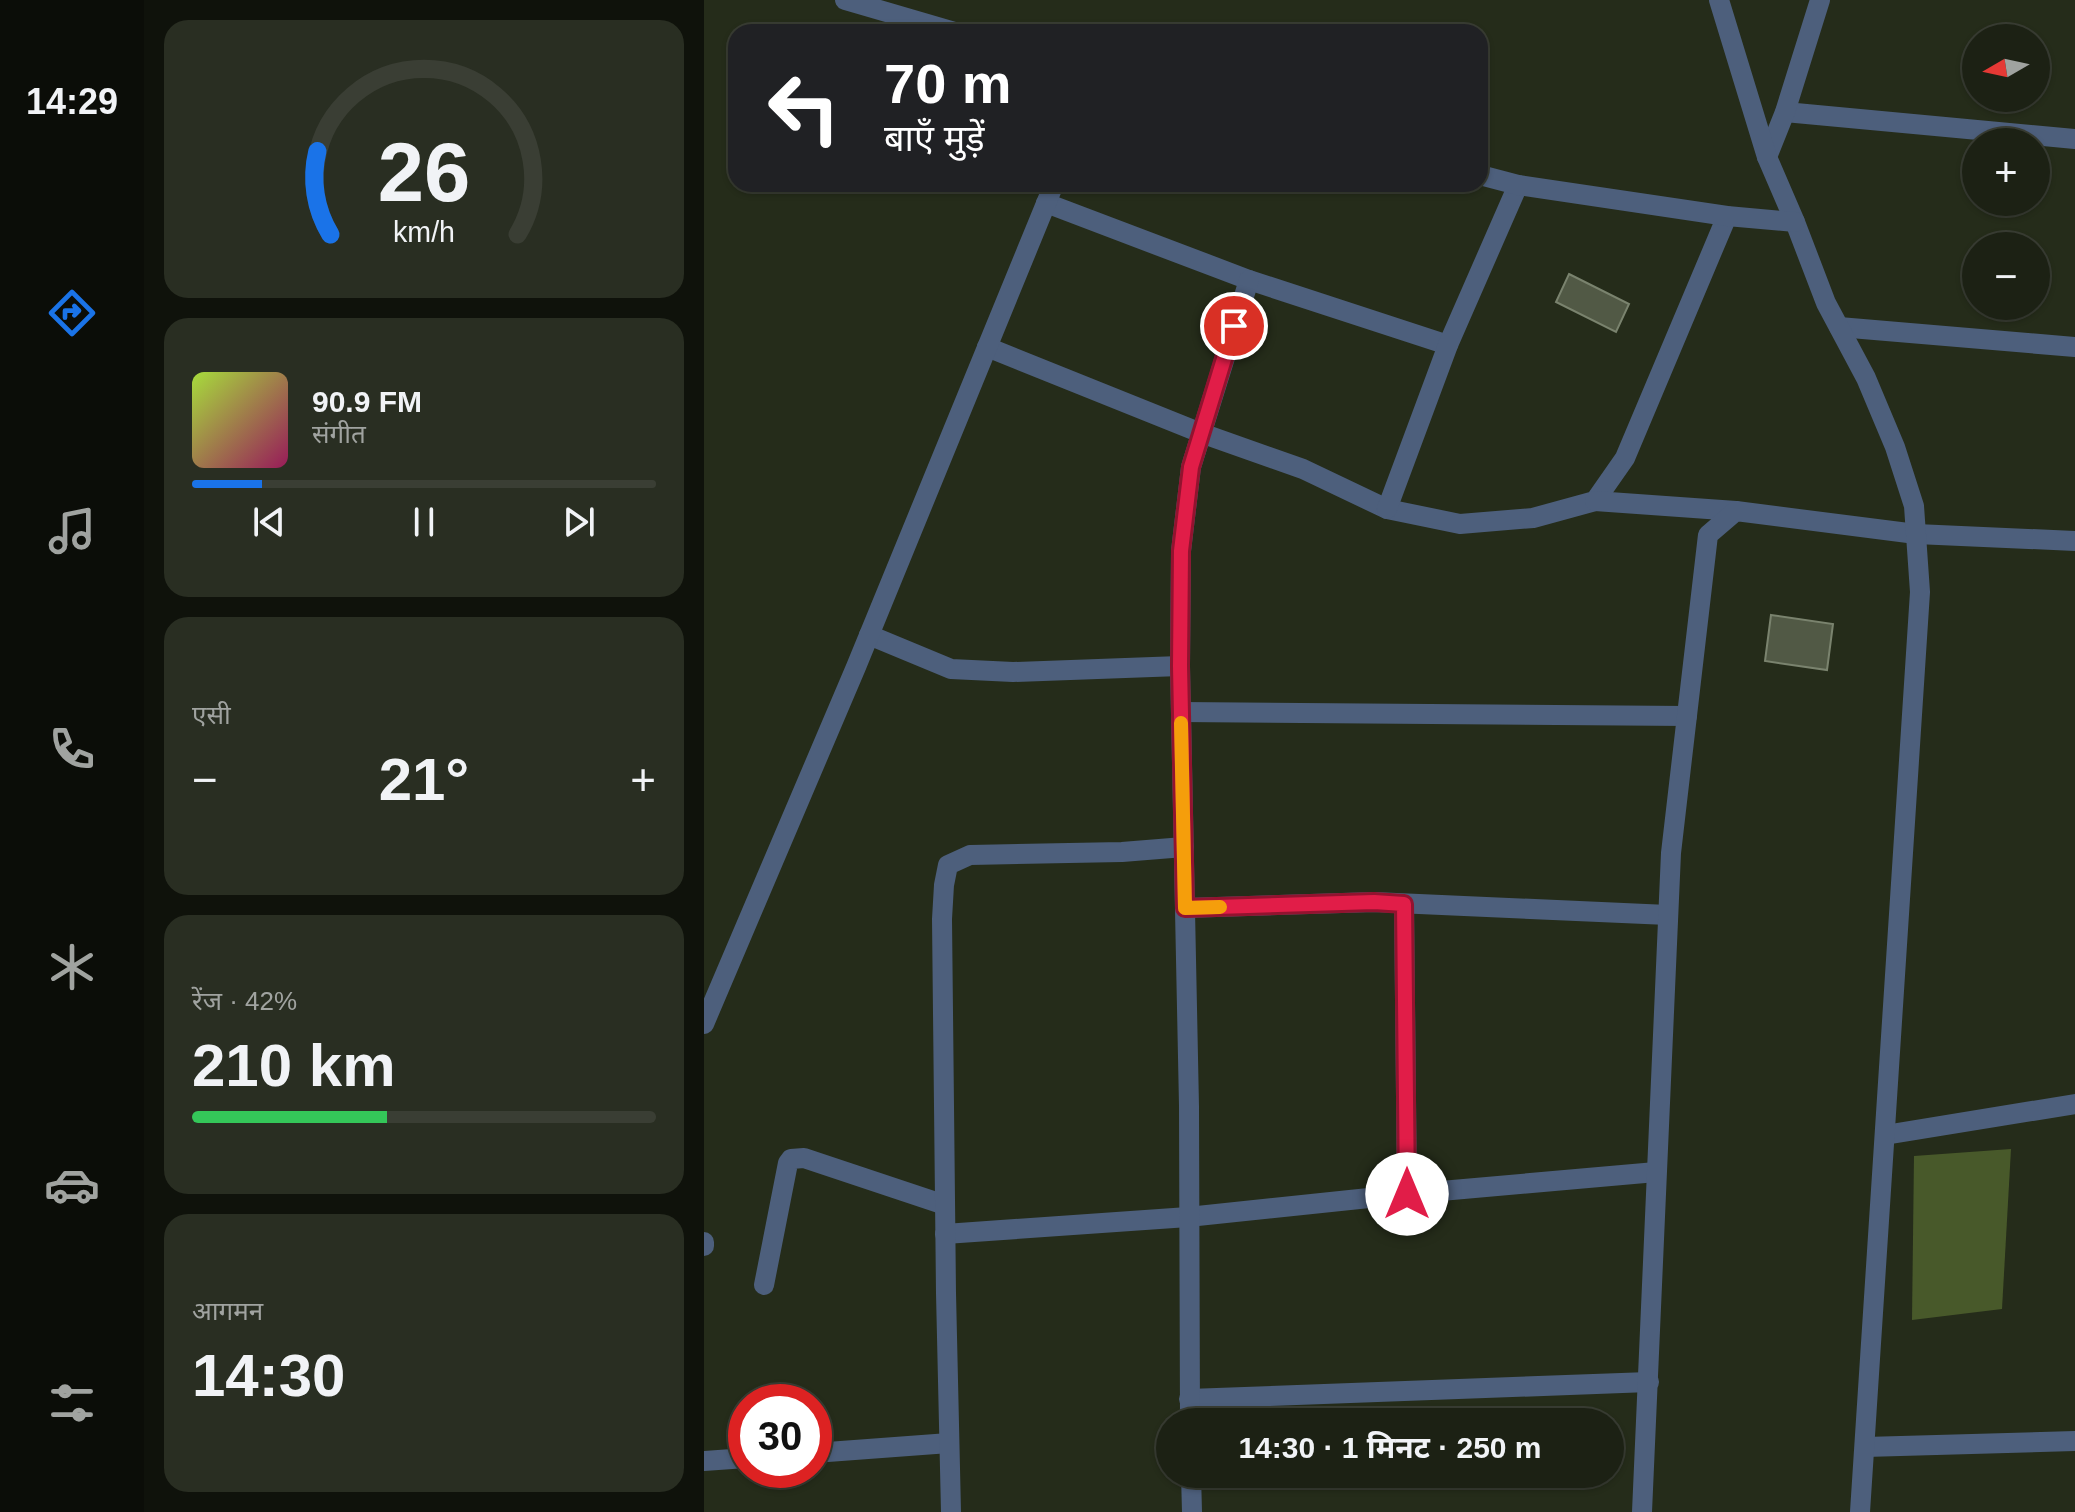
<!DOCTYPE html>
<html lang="hi">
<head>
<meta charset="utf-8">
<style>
  body { margin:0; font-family:Arial,"Noto Sans Devanagari",sans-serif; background:#292e22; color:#f1f3f6; height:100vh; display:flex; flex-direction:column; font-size:30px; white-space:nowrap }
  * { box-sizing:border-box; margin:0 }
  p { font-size:26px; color:#a0a3a0 }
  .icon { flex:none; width:44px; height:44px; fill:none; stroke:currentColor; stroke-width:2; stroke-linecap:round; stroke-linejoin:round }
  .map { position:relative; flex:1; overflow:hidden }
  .side { display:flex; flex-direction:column; gap:20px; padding:20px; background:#0f120b; width:560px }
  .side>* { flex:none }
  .guide { position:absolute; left:24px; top:24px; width:760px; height:168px; border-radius:24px; box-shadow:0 2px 6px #0004,0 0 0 2px #3a3e34; background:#202124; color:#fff; overflow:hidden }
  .needle { width:52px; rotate:261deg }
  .tools { position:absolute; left:1258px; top:24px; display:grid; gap:16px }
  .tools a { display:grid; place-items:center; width:88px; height:88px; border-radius:50%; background:#1c2114; box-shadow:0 2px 6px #0004,0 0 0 2px #3a3e34; font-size:40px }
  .speed { position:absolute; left:24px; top:1384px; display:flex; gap:16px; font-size:40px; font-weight:700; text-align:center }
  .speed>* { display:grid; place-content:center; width:104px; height:104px; border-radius:50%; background:#1c2114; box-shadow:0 2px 6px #0004,0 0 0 2px #3a3e34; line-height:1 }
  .speed .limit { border:12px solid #d22; background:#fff; color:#111 }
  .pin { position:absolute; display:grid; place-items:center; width:68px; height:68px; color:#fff; margin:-34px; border:4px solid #fff; border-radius:50%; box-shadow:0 2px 8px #0007 }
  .me { position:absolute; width:88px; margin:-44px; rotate:0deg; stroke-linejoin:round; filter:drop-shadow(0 0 6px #0008) }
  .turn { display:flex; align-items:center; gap:28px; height:168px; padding:0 24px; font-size:36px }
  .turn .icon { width:104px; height:104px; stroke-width:2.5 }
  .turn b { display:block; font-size:56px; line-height:68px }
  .big { font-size:60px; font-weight:700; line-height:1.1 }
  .side .widget { flex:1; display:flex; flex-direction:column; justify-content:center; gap:12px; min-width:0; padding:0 28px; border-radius:24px; background:#292e22 }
  .side .dial { align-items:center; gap:0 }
  .dial svg { height:208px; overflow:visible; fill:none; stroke:#3a3e34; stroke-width:7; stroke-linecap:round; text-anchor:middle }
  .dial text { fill:#f1f3f6; stroke:none }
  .song { display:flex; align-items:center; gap:24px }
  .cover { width:96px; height:96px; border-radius:12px; background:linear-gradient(135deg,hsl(80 70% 55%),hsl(330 70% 35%)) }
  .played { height:8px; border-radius:4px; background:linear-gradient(90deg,#1a73e8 15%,#3a3e34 15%) }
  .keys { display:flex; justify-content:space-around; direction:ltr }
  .heat { display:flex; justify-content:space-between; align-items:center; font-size:44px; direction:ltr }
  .charge { height:12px; border-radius:6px; background:linear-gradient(90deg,#34c759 42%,#3a3e34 0) }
  .trip { position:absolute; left:452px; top:1408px; width:468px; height:80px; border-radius:40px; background:#1c2114; box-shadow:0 2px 6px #0004,0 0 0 2px #3a3e34; font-weight:700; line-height:80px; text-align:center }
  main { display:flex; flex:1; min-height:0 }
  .dock { display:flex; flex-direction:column; width:144px; justify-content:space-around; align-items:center; background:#0b0d08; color:#a0a3a0 }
  .dock .icon { width:56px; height:56px }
  .dock .selected { color:#1a73e8 }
  .dock b { font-size:36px; color:#f1f3f6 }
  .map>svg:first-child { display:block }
</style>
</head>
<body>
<main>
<nav class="dock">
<b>14:29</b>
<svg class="icon selected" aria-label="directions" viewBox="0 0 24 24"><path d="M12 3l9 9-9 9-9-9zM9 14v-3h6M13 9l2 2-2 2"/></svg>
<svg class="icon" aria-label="music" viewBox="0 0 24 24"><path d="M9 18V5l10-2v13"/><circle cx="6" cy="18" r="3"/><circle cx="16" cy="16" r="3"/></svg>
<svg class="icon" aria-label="phone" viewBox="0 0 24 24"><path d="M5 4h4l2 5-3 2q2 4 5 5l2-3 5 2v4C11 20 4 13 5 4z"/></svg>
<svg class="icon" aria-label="climate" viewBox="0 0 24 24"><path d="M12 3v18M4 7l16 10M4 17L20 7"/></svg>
<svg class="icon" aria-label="car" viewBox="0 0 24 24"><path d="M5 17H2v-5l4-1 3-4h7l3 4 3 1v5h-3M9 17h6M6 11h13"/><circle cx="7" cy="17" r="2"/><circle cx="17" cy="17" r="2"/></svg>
<svg class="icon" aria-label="filters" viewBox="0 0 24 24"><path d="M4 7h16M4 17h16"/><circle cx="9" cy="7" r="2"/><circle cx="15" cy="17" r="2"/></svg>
</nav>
<section class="side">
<div class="widget dial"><svg viewBox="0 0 100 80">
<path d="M14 69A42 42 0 1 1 86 69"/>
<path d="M14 69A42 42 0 0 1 9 37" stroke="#1a73e8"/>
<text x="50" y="56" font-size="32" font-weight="700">26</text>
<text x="50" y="72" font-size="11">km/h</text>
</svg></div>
<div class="widget">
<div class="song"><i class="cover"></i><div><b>90.9 FM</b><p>संगीत</p></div></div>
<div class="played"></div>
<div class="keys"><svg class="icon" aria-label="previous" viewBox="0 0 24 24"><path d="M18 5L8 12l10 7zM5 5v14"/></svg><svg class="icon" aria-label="pause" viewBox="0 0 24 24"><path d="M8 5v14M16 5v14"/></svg><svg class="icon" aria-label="next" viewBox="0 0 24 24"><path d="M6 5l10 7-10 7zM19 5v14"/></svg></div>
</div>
<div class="widget"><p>एसी</p>
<div class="heat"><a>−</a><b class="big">21°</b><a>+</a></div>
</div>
<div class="widget"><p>रेंज · 42%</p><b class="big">210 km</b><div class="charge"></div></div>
<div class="widget"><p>आगमन</p><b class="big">14:30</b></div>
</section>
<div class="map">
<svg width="1371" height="1512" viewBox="0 0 1371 1512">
  <rect width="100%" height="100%" fill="#252c1a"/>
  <path fill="#48592a" d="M 1307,1149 L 1298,1309 L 1208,1320 L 1210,1156 Z"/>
  <g fill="#515945" stroke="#7a836e" stroke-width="2">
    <path d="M 865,274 L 925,304 L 912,332 L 852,302 Z"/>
    <path d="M 1067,615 L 1129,624 L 1123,670 L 1061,661 Z"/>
  </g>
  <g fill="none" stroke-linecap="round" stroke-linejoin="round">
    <g stroke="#4d5f7c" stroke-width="20">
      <path d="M 1081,112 L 1371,139"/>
      <path d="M 1063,157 L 1081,112 L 1116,0"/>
      <path d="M 342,203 L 545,280 L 744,345"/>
      <path d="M 1135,327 L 1371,347"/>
      <path d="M 283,347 L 497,433 L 599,469 L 683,509 L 756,524 L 829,518 L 891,501 L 921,458 L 1023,216"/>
      <path d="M 891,501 L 1032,511"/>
      <path d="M 683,509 L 744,345 L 814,185"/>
      <path d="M 165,635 L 247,669 L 309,672 L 476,666"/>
      <path d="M 477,712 L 983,716"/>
      <path d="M 700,904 L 703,1194"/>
      <path d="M 481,908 L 670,902 L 964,915"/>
      <path d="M 0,1024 L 152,667 L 350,184"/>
      <path d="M 1181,1135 L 1371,1104"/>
      <path d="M 241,1234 L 484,1217 L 703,1194 L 952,1172"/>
      <path d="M 0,1242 L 0,1246"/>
      <path d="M 60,1285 L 84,1163 L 87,1159 L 100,1158 L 241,1205"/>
      <path d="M 485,1399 L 945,1382"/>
      <path d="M 486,1422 L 485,1106 L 476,666 L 477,551 L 487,467 L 545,280"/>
      <path d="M 1161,1447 L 1371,1441"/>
      <path d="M 110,1453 L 245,1443"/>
      <path d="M 0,1461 L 42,1458"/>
      <path d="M 487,1474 L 488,1512"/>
      <path d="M 247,1512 L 242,1293 L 238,919 L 240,885 L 244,865 L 266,855 L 418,852 L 480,847"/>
      <path d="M 938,1512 L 967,853 L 1004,535 L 1032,511 L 1212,534 L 1371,541"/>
    </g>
    <g stroke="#4d5f7c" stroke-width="20">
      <path d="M 141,0 L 251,32"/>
      <path d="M 1015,0 L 1063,157 L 1091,222 L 1122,303 L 1162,378 L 1191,447 L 1210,506 L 1216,592 L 1156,1512"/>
      <path d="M 776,175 L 814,185 L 1023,216 L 1091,222"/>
    </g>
  </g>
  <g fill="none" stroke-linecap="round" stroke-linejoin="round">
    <g stroke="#92132f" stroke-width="20">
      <path id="route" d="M 530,326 L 487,467 L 477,551 L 476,666 L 481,908 L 670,902 L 700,904 L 703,1194"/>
    </g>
    <use href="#route" stroke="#e11d48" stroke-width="14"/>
    <path stroke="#f59e0b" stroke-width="14" d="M 477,723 L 481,908 L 516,907"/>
  </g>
</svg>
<div class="tools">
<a><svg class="needle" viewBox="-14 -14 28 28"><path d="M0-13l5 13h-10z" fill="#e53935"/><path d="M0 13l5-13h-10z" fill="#a0a3a0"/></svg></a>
<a>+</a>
<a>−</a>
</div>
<div class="speed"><div class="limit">30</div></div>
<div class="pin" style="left:530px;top:326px;background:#d93025"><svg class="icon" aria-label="arrive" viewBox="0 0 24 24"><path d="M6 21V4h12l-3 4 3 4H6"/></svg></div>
<svg class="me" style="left:703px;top:1194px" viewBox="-20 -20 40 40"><circle r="19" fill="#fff"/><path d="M0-13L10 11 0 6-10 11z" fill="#e11d48"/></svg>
<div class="trip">14:30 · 1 मिनट · 250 m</div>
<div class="guide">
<div class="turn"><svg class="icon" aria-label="left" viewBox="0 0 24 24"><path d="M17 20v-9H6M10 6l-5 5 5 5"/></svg><div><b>70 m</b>बाएँ मुड़ें</div></div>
</div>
</div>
</main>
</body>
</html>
